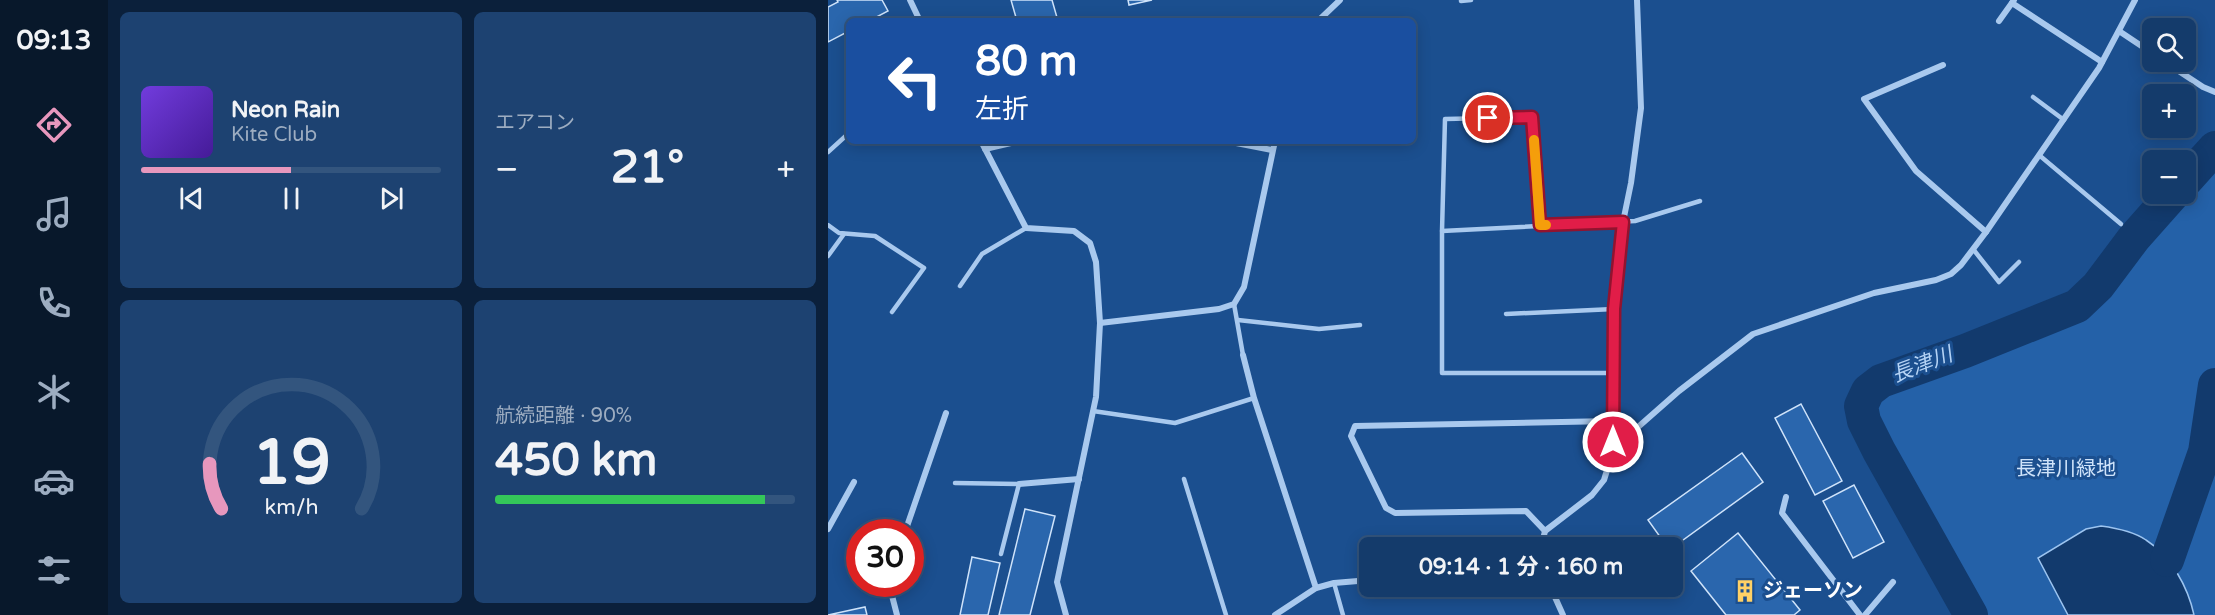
<!DOCTYPE html>
<html lang="ja">
<head>
<meta charset="utf-8">
<style>
  body { margin:0; font-family:"Varela Round","Noto Sans JP",sans-serif; background:#1d4271; color:#f1f3f6; height:100vh; display:flex; flex-direction:column; font-size:22px; white-space:nowrap }
  * { box-sizing:border-box; margin:0 }
  p { font-size:20px; color:#9dadc1 }
  .icon { flex:none; width:33px; height:33px; fill:none; stroke:currentColor; stroke-width:2; stroke-linecap:round; stroke-linejoin:round }
  .map { position:relative; flex:1; overflow:hidden }
  .drawer { display:flex; flex-direction:column; gap:12px; padding:12px; background:#0b203b; width:720px }
  .drawer>* { flex:none }
  .top-card { position:absolute; left:18px; top:18px; width:570px; height:126px; border-radius:9px; box-shadow:0 3px 15px #0003,0 0 0 2px #33557e; background:#1a4fa0; color:#fff; overflow:hidden }
  .buttons { position:absolute; left:1314px; top:18px; display:grid; gap:12px }
  .buttons a { display:grid; place-items:center; width:54px; height:54px; border-radius:9px; background:#143b6b; box-shadow:0 3px 15px #0003,0 0 0 2px #33557e; font-size:30px }
  .speed { position:absolute; left:18px; top:519px; display:flex; gap:12px; font-size:30px; font-weight:700; text-align:center }
  .speed>* { display:grid; place-content:center; width:78px; height:78px; border-radius:50%; background:#143b6b; box-shadow:0 3px 15px #0003,0 0 0 2px #33557e; line-height:1 }
  .speed .limit { border:9px solid #d22; background:#fff; color:#111 }
  .pin { position:absolute; display:grid; place-items:center; width:51px; height:51px; color:#fff; margin:-26px; border:3px solid #fff; border-radius:50%; box-shadow:0 2px 6px #0007 }
  .me { position:absolute; width:66px; margin:-33px; rotate:0deg; stroke-linejoin:round; filter:drop-shadow(0 0 4px #0008) }
  .turn { display:flex; align-items:center; gap:21px; height:126px; padding:0 30px; font-size:27px }
  .turn .icon { width:78px; height:78px; stroke-width:2.5 }
  .turn b { display:block; font-size:42px; line-height:51px }
  .big { font-size:45px; font-weight:700; line-height:1.1 }
  .drawer .tile { flex:1; display:flex; flex-direction:column; justify-content:center; gap:9px; min-width:0; padding:0 21px; border-radius:9px; background:#1d4271 }
  .drawer .dial { align-items:center; gap:0 }
  .dial svg { height:156px; overflow:visible; fill:none; stroke:#33557e; stroke-width:7; stroke-linecap:round; text-anchor:middle }
  .dial text { fill:#f1f3f6; stroke:none }
  .song { display:flex; align-items:center; gap:18px }
  .cover { width:72px; height:72px; border-radius:9px; background:linear-gradient(135deg,hsl(260 70% 55%),hsl(260 70% 35%)) }
  .played { height:6px; border-radius:3px; background:linear-gradient(90deg,#e797bd 50%,#33557e 50%) }
  .keys { display:flex; justify-content:space-around; direction:ltr }
  .heat { display:flex; justify-content:space-between; align-items:center; font-size:33px; direction:ltr }
  .charge { height:9px; border-radius:4px; background:linear-gradient(90deg,#34c759 90%,#33557e 0) }
  .drawer .tiles { flex:1; display:grid; gap:12px; grid-template-columns:repeat(2,1fr) }
  .trip { position:absolute; left:531px; top:537px; width:324px; height:60px; border-radius:9px; background:#143b6b; box-shadow:0 3px 15px #0003,0 0 0 2px #33557e; font-weight:700; line-height:60px; text-align:center }
  main { display:flex; flex:1; min-height:0 }
  .menu { display:flex; flex-direction:column; width:108px; justify-content:space-around; align-items:center; background:#08182b; color:#9dadc1 }
  .menu .icon { width:42px; height:42px }
  .menu .current { color:#e797bd }
  .menu b { font-size:27px; color:#f1f3f6 }
  .map>svg:first-child { display:block }
</style>
</head>
<body>
<main>
<nav class="menu">
<b>09:13</b>
<svg class="icon current" aria-label="directions" viewBox="0 0 24 24"><path d="M12 3l9 9-9 9-9-9zM9 14v-3h6M13 9l2 2-2 2"/></svg>
<svg class="icon" aria-label="music" viewBox="0 0 24 24"><path d="M9 18V5l10-2v13"/><circle cx="6" cy="18" r="3"/><circle cx="16" cy="16" r="3"/></svg>
<svg class="icon" aria-label="phone" viewBox="0 0 24 24"><path d="M5 4h4l2 5-3 2q2 4 5 5l2-3 5 2v4C11 20 4 13 5 4z"/></svg>
<svg class="icon" aria-label="climate" viewBox="0 0 24 24"><path d="M12 3v18M4 7l16 10M4 17L20 7"/></svg>
<svg class="icon" aria-label="car" viewBox="0 0 24 24"><path d="M5 17H2v-5l4-1 3-4h7l3 4 3 1v5h-3M9 17h6M6 11h13"/><circle cx="7" cy="17" r="2"/><circle cx="17" cy="17" r="2"/></svg>
<svg class="icon" aria-label="filters" viewBox="0 0 24 24"><path d="M4 7h16M4 17h16"/><circle cx="9" cy="7" r="2"/><circle cx="15" cy="17" r="2"/></svg>
</nav>
<section class="drawer">
<div class="tiles">
<div class="tile">
<div class="song"><i class="cover"></i><div><b>Neon Rain</b><p>Kite Club</p></div></div>
<div class="played"></div>
<div class="keys"><svg class="icon" aria-label="previous" viewBox="0 0 24 24"><path d="M18 5L8 12l10 7zM5 5v14"/></svg><svg class="icon" aria-label="pause" viewBox="0 0 24 24"><path d="M8 5v14M16 5v14"/></svg><svg class="icon" aria-label="next" viewBox="0 0 24 24"><path d="M6 5l10 7-10 7zM19 5v14"/></svg></div>
</div>
<div class="tile"><p>エアコン</p>
<div class="heat"><a>−</a><b class="big">21°</b><a>+</a></div>
</div>
<div class="tile dial"><svg viewBox="0 0 100 80">
<path d="M14 69A42 42 0 1 1 86 69"/>
<path d="M14 69A42 42 0 0 1 8 46" stroke="#e797bd"/>
<text x="50" y="56" font-size="32" font-weight="700">19</text>
<text x="50" y="72" font-size="11">km/h</text>
</svg></div>
<div class="tile"><p>航続距離 · 90%</p><b class="big">450 km</b><div class="charge"></div></div>
</div>
</section>
<div class="map">
<svg width="1387" height="615" viewBox="0 0 1387 615">
  <rect width="100%" height="100%" fill="#1b4f8f"/>
  <path fill="#2461a8" d="M 1387,153 L 1387,615 L 1150,615 L 1043,417 L 1044,398 L 1050,390 L 1059,385 L 1103,368 L 1250,303 L 1350,194 L 1358,194 L 1358,186 Z"/>
  <path fill="#123a6d" stroke="#9cc4f0" stroke-width="1.5" d="M 1273,526 C 1288,528 1305,531 1318,540 C 1343,556 1360,587 1366,615 L 1240,615 L 1210,558 L 1258,529 Z"/>
  <g fill="none" stroke-linecap="round" stroke-linejoin="round">
    <g stroke="#123a6d" stroke-width="34">
      <path d="M 1358,180 L 1387,148"/>
      <path d="M 1339,560 L 1377,452 L 1387,385"/>
      <path d="M 1143,615 L 1051,451 L 1036,421 L 1033,406 L 1040,391 L 1053,381 L 1137,351 L 1249,306 L 1270,286 L 1306,238 L 1345,194"/>
    </g>
  </g>
  <g fill="#2a66ad" stroke="#cfe3fa" stroke-width="1.5">
    <path d="M 9,0 L 54,0 L 60,11 L 41,21 L 21,21 L 21,31 L 0,42 L 0,7 L 10,2 Z"/>
    <path d="M 183,0 L 224,0 L 230,21 L 189,21 Z"/>
    <path d="M 300,0 L 324,0 L 301,5 Z"/>
    <path d="M 973,404 L 1014,481 L 987,495 L 947,418 Z"/>
    <path d="M 914,453 L 935,482 L 844,548 L 840,548 L 820,520 Z"/>
    <path d="M 1026,485 L 1056,542 L 1025,558 L 995,501 Z"/>
    <path d="M 197,509 L 227,516 L 202,615 L 171,615 Z"/>
    <path d="M 910,533 L 972,610 L 966,615 L 898,615 L 863,571 Z"/>
    <path d="M 144,557 L 172,563 L 160,615 L 132,615 Z"/>
    <path d="M 37,607 L 39,615 L 0,615 Z"/>
  </g>
  <g fill="none" stroke-linecap="round" stroke-linejoin="round">
    <g stroke="#a9c9ee" stroke-width="4.5">
      <path d="M 633,1 L 643,0"/>
      <path d="M 1205,97 L 1236,120"/>
      <path d="M 0,152 L 21,133"/>
      <path d="M 1211,155 L 1293,224"/>
      <path d="M 0,225 L 11,233 L 47,236 L 96,268 L 64,312"/>
      <path d="M 712,225 L 704,117 L 617,119 L 614,231 L 614,373 L 785,373"/>
      <path d="M 614,231 L 807,221 L 872,201"/>
      <path d="M 1145,249 L 1171,282 L 1191,262"/>
      <path d="M 0,256 L 16,234"/>
      <path d="M 132,286 L 154,254 L 198,228"/>
      <path d="M 406,304 L 415,355"/>
      <path d="M 678,314 L 786,309"/>
      <path d="M 410,320 L 491,329 L 532,325"/>
      <path d="M 265,411 L 347,423 L 426,398"/>
      <path d="M 356,479 L 398,615"/>
      <path d="M 127,483 L 191,484 L 173,554"/>
      <path d="M 506,583 L 515,615"/>
    </g>
    <g stroke="#a9c9ee" stroke-width="6">
      <path d="M 82,0 L 92,21"/>
      <path d="M 1184,3 L 1274,62"/>
      <path d="M 490,21 L 512,0"/>
      <path d="M 1171,21 L 1186,0"/>
      <path d="M 1291,31 L 1324,53"/>
      <path d="M 1337,62 L 1375,87 L 1387,92"/>
      <path d="M 1115,65 L 1036,99 L 1088,171 L 1158,232"/>
      <path d="M 153,141 L 198,228 L 246,231 L 262,243 L 268,262 L 272,323 L 268,397 L 229,582 L 238,615"/>
      <path d="M 398,141 L 444,150"/>
      <path d="M 157,149 L 192,141"/>
      <path d="M 272,323 L 391,309 L 406,304 L 416,287 L 447,141"/>
      <path d="M 415,355 L 426,398 L 488,588"/>
      <path d="M 785,442 L 801,435 L 851,391 L 925,334 L 1046,293 L 1108,280 L 1123,274 L 1133,265 L 1158,232 L 1271,68 L 1307,0"/>
      <path d="M 191,484 L 251,479"/>
      <path d="M 958,497 L 954,513 L 1032,615"/>
      <path d="M 0,529 L 26,482"/>
      <path d="M 717,531 L 698,511 L 567,513 L 558,508 L 523,436 L 527,426 L 784,421"/>
      <path d="M 77,532 L 118,413"/>
      <path d="M 713,548 L 717,531 L 764,495 L 776,480 L 780,467 L 785,442 L 786,309 L 795,222 L 803,183 L 813,108 L 809,0"/>
      <path d="M 61,584 L 69,615"/>
      <path d="M 722,586 L 735,615"/>
      <path d="M 447,615 L 488,588 L 506,583 L 542,580"/>
      <path d="M 1037,615 L 1065,582"/>
    </g>
  </g>
  <g fill="none" stroke-linecap="round" stroke-linejoin="round">
    <g stroke="#92132f" stroke-width="15">
      <path id="route" d="M 660,118 L 704,117 L 712,225 L 795,222 L 786,309 L 785,442"/>
    </g>
    <use href="#route" stroke="#e11d48" stroke-width="10"/>
    <path stroke="#f59e0b" stroke-width="10" d="M 706,140 L 712,225 L 718,225"/>
  </g>
  <defs>
    <g id="building-bare" transform="scale(1.8)"><path d="M-4-6H4V6H1V3H-1V6H-4ZM-2.5-4.3h1.7v1.8h-1.7ZM.8-4.3h1.7v1.8H.8ZM-2.5-1h1.7V.8h-1.7ZM.8-1h1.7V.8H.8Z" fill="#ffd166" stroke="#1b4f8f" stroke-width="2.5" paint-order="stroke"/></g>
  </defs>
  <g fill-rule="evenodd">
    <use href="#building-bare" x="917" y="591"/>
  </g>
  <g text-anchor="middle" dominant-baseline="central" stroke-width="6" stroke-linejoin="round" paint-order="stroke">
    <g font-size="20" fill="#cfe3fa" stroke="#1b4f8f">
      <text x="1238" y="469">長津川緑地</text>
    </g>
    <g font-size="20" font-weight="bold" fill="#fff" stroke="#1b4f8f" text-anchor="start">
      <text x="935" y="591">ジェーソン</text>
    </g>
    <g font-size="21" font-style="italic" fill="#b5d3f5" stroke="#1b4f8f">
      <text transform="translate(1094 365) rotate(-21)">長津川</text>
    </g>
  </g>
</svg>
<div class="buttons">
<a><svg class="icon" aria-label="search" viewBox="0 0 24 24"><circle cx="10" cy="10" r="6"/><path d="M15 15l6 6"/></svg></a>
<a>+</a>
<a>−</a>
</div>
<div class="speed"><div class="limit">30</div></div>
<div class="pin" style="left:660px;top:118px;background:#d93025"><svg class="icon" aria-label="arrive" viewBox="0 0 24 24"><path d="M6 21V4h12l-3 4 3 4H6"/></svg></div>
<svg class="me" style="left:785px;top:442px" viewBox="-20 -20 40 40"><circle r="17" fill="#e11d48" stroke="#fff" stroke-width="3"/><path d="M0-11L8 9 0 5-8 9z" fill="#fff"/></svg>
<div class="trip">09:14 · 1 分 · 160 m</div>
<div class="top-card">
<div class="turn"><svg class="icon" aria-label="left" viewBox="0 0 24 24"><path d="M17 20v-9H6M10 6l-5 5 5 5"/></svg><div><b>80 m</b>左折</div></div>
</div>
</div>
</main>
</body>
</html>
